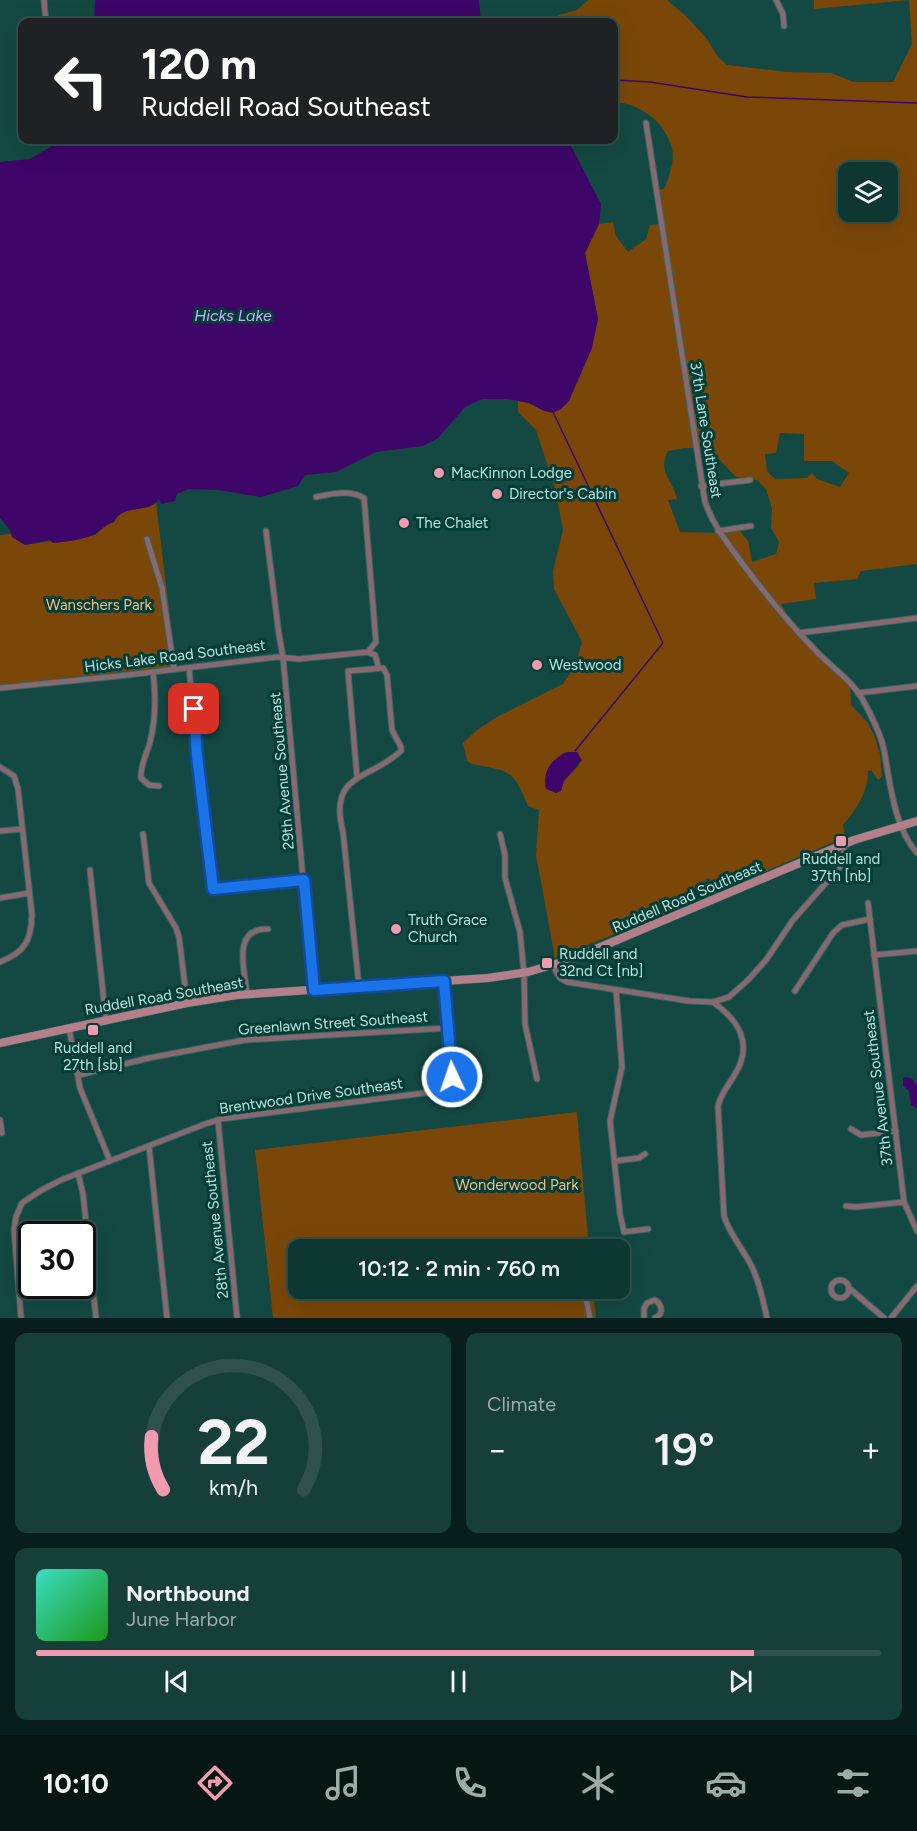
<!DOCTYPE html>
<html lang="en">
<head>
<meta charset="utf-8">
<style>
  body { margin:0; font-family:Figtree,sans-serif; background:#173f3a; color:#f1f3f6; height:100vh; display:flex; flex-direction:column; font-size:22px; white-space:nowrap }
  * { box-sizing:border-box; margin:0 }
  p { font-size:20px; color:#9bacac }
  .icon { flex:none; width:33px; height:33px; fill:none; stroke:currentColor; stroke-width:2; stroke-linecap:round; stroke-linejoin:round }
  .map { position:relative; height:1318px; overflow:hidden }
  .panel { display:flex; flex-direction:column; gap:15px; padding:15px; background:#081e1c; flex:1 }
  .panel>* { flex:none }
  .top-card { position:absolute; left:18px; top:18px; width:600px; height:126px; border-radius:12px; box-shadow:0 6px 24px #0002,0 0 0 2px #2e514d; background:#202124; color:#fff; overflow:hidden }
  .controls { position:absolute; left:838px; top:162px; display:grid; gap:12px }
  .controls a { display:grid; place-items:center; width:60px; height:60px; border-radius:12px; background:#0e3732; box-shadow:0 6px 24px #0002,0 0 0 2px #2e514d; font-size:30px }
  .speed { position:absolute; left:18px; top:1221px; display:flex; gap:12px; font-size:30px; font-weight:700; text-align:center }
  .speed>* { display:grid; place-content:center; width:78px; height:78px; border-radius:50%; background:#0e3732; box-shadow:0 6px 24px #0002,0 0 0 2px #2e514d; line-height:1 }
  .speed .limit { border:3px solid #111; border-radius:9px; background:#fff; color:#111 }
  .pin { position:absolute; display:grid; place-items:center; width:51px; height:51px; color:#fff; margin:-26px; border-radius:12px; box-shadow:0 3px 9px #0006 }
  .me { position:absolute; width:66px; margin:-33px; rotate:357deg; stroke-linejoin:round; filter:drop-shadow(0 0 4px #0008) }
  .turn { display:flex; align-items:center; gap:21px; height:126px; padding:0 24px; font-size:27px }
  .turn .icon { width:78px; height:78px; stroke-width:2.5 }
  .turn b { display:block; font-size:42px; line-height:51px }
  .big { font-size:45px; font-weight:600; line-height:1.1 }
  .panel .tile { flex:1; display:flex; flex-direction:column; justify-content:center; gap:9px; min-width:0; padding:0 21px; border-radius:12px; background:#173f3a }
  .panel .dial { align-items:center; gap:0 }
  .dial svg { height:156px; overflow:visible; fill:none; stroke:#2e514d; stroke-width:7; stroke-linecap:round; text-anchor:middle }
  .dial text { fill:#f1f3f6; stroke:none }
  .song { display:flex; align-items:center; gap:18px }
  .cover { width:72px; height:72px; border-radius:9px; background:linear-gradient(135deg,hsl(170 70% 55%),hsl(120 70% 35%)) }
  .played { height:6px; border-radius:3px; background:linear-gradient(90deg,#f29ab0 85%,#2e514d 85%) }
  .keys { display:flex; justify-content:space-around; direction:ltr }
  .heat { display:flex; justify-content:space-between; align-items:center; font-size:33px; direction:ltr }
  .panel .tiles { flex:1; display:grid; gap:15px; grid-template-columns:1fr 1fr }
  .tile:last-child { grid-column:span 2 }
  .trip { position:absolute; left:288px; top:1239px; width:342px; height:60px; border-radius:12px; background:#0e3732; box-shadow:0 6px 24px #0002,0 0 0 2px #2e514d; font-weight:600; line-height:60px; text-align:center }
  .tabs { display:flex; height:96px; justify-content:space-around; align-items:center; background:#061614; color:#9bacac }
  .tabs .icon { width:42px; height:42px }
  .tabs .current { color:#f29ab0 }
  .tabs b { font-size:27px; color:#f1f3f6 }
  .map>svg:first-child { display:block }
</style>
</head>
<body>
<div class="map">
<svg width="917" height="1318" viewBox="0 0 917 1318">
  <rect width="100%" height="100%" fill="#134942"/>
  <g fill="#7b4709" fill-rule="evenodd">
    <path d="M 588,0 L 667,0 L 686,16 L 706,38 L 718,57 L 727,65 L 787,72 L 831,73 L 854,82 L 893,82 L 912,44 L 909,0 L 814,9 L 814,0 L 917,0 L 917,564 L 861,571 L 857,579 L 814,583 L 816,599 L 781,604 L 795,628 L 850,681 L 851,705 L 867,722 L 874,735 L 880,754 L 882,777 L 878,780 L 871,770 L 868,771 C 868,792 857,809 843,825 L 845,837 L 720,891 L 711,880 L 707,878 C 698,894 689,892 680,908 L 555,958 L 536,855 L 539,810 L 528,806 C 513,769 509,771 472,764 L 467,761 L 463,743 L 477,730 L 497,717 L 563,684 L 575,666 L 582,642 L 554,589 L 553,571 L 563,530 L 555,488 L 536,430 L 518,412 L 518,400 L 530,403 L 544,411 L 598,319 L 585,253 L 599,224 L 613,222 L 616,236 L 628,252 L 646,239 L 650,225 L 661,224 L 656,191 L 664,189 C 669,177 675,162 672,148 C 665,122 640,103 614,102 L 614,22 L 549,22 L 559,15 L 577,10 ZM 849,172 L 888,172 L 888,212 L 849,212 ZM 780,433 L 804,434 L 804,461 L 832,461 L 849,473 L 840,487 L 817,479 L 812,473 L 807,478 L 775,479 L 767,471 L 765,454 L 776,453 ZM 684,448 L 704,448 L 717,457 L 736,477 L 757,480 L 766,489 L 772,509 L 771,528 L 779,542 L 776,554 L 752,562 L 748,541 L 739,530 L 718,533 L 680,532 L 668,500 L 677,499 C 672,478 657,472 668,451 ZM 567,752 L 575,752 L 579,765 L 564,781 L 562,754 Z"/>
    <path d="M 156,503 L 176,666 L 0,685 L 0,535 L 11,534 L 12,537 L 25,545 L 95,535 L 105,525 L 114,522 C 121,507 142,509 156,503 Z"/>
    <path d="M 577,1112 L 589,1249 L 298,1250 L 298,1288 L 593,1289 L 596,1318 L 273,1318 L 255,1150 Z"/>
  </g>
  <g fill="#3f0669">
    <path d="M 95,0 L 479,0 L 481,22 L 94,22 Z"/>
    <path d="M 62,140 L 568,140 L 601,204 L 599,224 L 585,253 L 598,319 L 592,348 L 569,401 L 561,409 L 553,413 L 544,411 L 529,403 L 506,399 L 482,399 L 465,407 L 438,438 L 423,446 L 376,452 L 336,472 L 305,475 L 298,486 L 261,497 L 218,490 L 189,489 L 177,494 L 175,501 L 161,504 L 159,499 C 149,515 122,503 114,522 C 103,525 101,532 93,535 C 81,540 66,542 53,543 L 50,540 L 25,545 L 12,537 L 10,530 L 0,518 L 0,162 L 30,159 Z"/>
    <path d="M 567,752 L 577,752 L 582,760 L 564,781 L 561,791 L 556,793 L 546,789 C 542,772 551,759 567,752 Z"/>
    <path d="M 905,1077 L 912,1078 L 917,1086 L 917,1108 L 911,1105 L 909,1091 L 903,1086 L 903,1079 Z"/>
  </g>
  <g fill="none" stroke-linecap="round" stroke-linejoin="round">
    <g stroke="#3f0669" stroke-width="1.5">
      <path d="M 614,80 L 650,82 L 747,97 L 917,103"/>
      <path d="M 553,412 L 663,643 L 575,751"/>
    </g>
    <g stroke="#346861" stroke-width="7">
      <g id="minor">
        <path d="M 44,0 L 46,22"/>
        <path d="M 776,0 L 783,14 L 784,26"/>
        <path d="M 646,123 L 705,502 C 714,527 727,542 742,563 C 766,595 791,626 819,654 C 835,670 854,682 865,704 C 872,717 881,735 884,750 C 890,783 894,827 917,853"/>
        <path d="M 701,486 L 750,480"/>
        <path d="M 316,497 C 330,494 351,489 364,498 L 376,642 L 368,652"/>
        <path d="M 266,531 L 279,635 L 283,657 L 313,990"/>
        <path d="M 718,531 L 751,526"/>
        <path d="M 147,539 L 162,588 L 174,669"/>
        <path d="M 799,633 L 917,618"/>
        <path d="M 189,668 L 202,803 L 214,889 L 304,880"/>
        <path d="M 153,672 C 156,696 156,718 150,742 C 147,754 140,765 141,778 L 149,785 L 159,786"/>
        <path d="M 0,688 L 128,675 L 277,657 L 299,659 L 368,652 L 375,655 L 379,668"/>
        <path d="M 858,693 L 917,686"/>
        <path d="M 0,767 L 14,776 L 18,789 L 32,915 C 31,941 25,952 0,962"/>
        <path d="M 357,777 L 348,671 L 383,668 L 387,675 L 392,730 L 401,747 L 401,751 C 368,781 328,773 343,832 L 359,987"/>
        <path d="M 0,831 L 22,829"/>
        <path d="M 143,834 L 149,883 L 176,928 L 179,937 L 187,1003"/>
        <path d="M 500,834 L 505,855 L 505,878 L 520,932 L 524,973 L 525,1024 L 537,1079"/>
        <path d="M 90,870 L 106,1021"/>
        <path d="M 0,898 L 29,893"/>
        <path d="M 868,903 L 904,1202 L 917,1231"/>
        <path d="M 874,955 L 917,951"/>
        <path d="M 553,966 L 560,978 L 567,982 L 689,1001 L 713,1002 L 729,997 L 748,980 L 766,960 L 793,920 L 841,866 L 845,857 L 843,845"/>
        <path d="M 616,990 L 622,1067 L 610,1121 L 620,1214 L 624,1232 L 648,1229"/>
        <path d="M 795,991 L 833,933 L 842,925 L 870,919"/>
        <path d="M 247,994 C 245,971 231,928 268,929"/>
        <path d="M 713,1002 C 738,1020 754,1043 735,1074 C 729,1085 721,1093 718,1106 L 724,1216 C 730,1235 743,1249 752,1267 C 760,1283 763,1301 767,1318"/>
        <path d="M 69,1028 L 80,1088 L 110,1161"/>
        <path d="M 79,1075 L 149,1058 L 245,1040 L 448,1028"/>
        <path d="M 0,1120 L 2,1133"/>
        <path d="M 218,1120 L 237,1318"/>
        <path d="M 851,1129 L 861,1135 L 896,1131"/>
        <path d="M 149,1146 L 167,1318"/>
        <path d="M 615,1161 L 639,1158 L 645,1154"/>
        <path d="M 78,1173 L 83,1194 L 96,1318"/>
        <path d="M 846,1206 L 856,1207 L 904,1202"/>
        <circle cx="840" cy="1289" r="9"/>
        <path d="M 573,1288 L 581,1293 L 590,1288"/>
        <path d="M 849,1288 L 884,1318"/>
        <path d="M 585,1293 L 590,1318"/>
        <path d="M 21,1318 L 14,1230 L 16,1217 L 22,1203 L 40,1191 L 61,1180 L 205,1124 L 221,1119 L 440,1091 L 449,1086 C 457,1065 446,1006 444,981"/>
        <path d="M 644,1318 L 644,1308 L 647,1303 L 655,1300 L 658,1302 C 663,1309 662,1315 655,1318"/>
        <path d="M 891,1318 L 917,1286"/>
      </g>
    </g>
    <g stroke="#346861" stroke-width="9">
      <path id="secondary" d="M 0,1043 L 187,1003 L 237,995 L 488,978 L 528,972 L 572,959 L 854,840 L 917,821"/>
    </g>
    <use href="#minor" stroke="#896971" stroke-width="5"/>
    <use href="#secondary" stroke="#b27f8b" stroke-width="8"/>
  </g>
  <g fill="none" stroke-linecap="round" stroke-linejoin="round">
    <g stroke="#114b97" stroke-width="15">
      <path id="route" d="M 194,709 L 197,756 L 213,889 L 304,880 L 314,990 L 444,981 L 452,1077"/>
    </g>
    <use href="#route" stroke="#1a73e8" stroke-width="10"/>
  </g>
  <g fill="#f29ab0" stroke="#033e38" stroke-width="2">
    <circle cx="439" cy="473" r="6"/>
    <circle cx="497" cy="494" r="6"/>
    <circle cx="404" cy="523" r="6"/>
    <circle cx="537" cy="665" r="6"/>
    <rect x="835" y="835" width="12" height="12" rx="3"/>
    <circle cx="396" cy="929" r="6"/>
    <rect x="541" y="957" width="12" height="12" rx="3"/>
    <rect x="87" y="1024" width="12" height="12" rx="3"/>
  </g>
  <g text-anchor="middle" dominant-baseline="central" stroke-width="6" stroke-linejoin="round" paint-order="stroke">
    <g font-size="15" fill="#b7e3db" stroke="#033e38">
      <text transform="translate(706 430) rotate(81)">37th Lane Southeast</text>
      <text transform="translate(175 656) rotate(-7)">Hicks Lake Road Southeast</text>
      <text transform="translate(282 771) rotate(-95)">29th Avenue Southeast</text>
      <text transform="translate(687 897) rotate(-23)">Ruddell Road Southeast</text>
      <text transform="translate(164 996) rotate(-10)">Ruddell Road Southeast</text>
      <text transform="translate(333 1023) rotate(-4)">Greenlawn Street Southeast</text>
      <text transform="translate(878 1088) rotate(-97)">37th Avenue Southeast</text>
      <text transform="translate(311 1096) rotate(-8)">Brentwood Drive Southeast</text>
      <text transform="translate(215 1220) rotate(-96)">28th Avenue Southeast</text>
    </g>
    <g font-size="15" fill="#b7e3db" stroke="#033e38" text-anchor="start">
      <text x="451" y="473">MacKinnon Lodge</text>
      <text x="509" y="494">Director's Cabin</text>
      <text x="416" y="523">The Chalet</text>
      <text x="549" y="665">Westwood</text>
      <text x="841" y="859" text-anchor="middle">Ruddell and<tspan x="841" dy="17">37th [nb]</tspan></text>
      <text x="408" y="920">Truth Grace<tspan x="408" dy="17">Church</tspan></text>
      <text x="559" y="954">Ruddell and<tspan x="559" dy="17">32nd Ct [nb]</tspan></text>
      <text x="93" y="1048" text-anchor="middle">Ruddell and<tspan x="93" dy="17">27th [sb]</tspan></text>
    </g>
    <g font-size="15" fill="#fcba7e" stroke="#033e38">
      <text x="99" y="605">Wanschers Park</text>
      <text x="517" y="1185">Wonderwood Park</text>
    </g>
    <g font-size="16" font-style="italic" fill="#ccadf7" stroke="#033e38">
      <text x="233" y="315">Hicks Lake</text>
    </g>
  </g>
</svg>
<div class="controls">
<a><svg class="icon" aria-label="layers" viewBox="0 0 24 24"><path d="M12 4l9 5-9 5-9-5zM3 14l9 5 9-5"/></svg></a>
</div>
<div class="speed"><div class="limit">30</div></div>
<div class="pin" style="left:194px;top:709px;background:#d93025"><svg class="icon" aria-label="arrive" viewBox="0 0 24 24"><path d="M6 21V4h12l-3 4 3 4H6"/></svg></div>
<svg class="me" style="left:452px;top:1077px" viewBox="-20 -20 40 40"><circle r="17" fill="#1a73e8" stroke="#fff" stroke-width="3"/><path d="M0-11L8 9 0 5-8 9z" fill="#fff"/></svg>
<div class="trip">10:12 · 2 min · 760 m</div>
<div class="top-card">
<div class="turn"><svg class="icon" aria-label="left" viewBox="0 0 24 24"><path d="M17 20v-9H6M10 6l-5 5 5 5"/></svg><div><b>120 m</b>Ruddell Road Southeast</div></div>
</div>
</div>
<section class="panel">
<div class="tiles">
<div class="tile dial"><svg viewBox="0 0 100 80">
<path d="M14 69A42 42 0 1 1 86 69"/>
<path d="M14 69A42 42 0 0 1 8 42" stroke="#f29ab0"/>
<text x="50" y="56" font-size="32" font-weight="700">22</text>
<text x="50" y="72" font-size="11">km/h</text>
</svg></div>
<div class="tile"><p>Climate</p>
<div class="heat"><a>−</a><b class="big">19°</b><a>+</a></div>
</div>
<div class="tile">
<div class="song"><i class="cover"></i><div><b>Northbound</b><p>June Harbor</p></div></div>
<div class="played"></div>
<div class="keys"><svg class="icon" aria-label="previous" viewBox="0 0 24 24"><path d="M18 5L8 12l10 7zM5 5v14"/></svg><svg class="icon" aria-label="pause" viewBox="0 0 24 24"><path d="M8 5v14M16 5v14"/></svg><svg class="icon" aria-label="next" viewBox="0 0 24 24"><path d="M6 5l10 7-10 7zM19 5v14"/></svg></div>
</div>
</div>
</section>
<nav class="tabs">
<b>10:10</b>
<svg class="icon current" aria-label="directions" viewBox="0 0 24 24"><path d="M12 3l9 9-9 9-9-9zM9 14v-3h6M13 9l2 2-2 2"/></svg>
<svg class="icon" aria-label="music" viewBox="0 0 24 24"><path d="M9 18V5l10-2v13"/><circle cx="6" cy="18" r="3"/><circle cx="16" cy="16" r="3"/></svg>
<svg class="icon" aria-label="phone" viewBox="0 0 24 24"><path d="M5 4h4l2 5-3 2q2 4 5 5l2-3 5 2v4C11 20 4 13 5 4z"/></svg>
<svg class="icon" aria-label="climate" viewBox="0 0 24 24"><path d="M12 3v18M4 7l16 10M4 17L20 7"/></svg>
<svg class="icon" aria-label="car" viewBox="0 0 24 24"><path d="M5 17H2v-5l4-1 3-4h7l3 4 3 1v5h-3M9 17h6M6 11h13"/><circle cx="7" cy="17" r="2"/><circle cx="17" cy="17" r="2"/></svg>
<svg class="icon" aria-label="filters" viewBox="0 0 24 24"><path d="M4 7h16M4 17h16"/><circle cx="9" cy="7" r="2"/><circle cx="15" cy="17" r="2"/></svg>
</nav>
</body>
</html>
